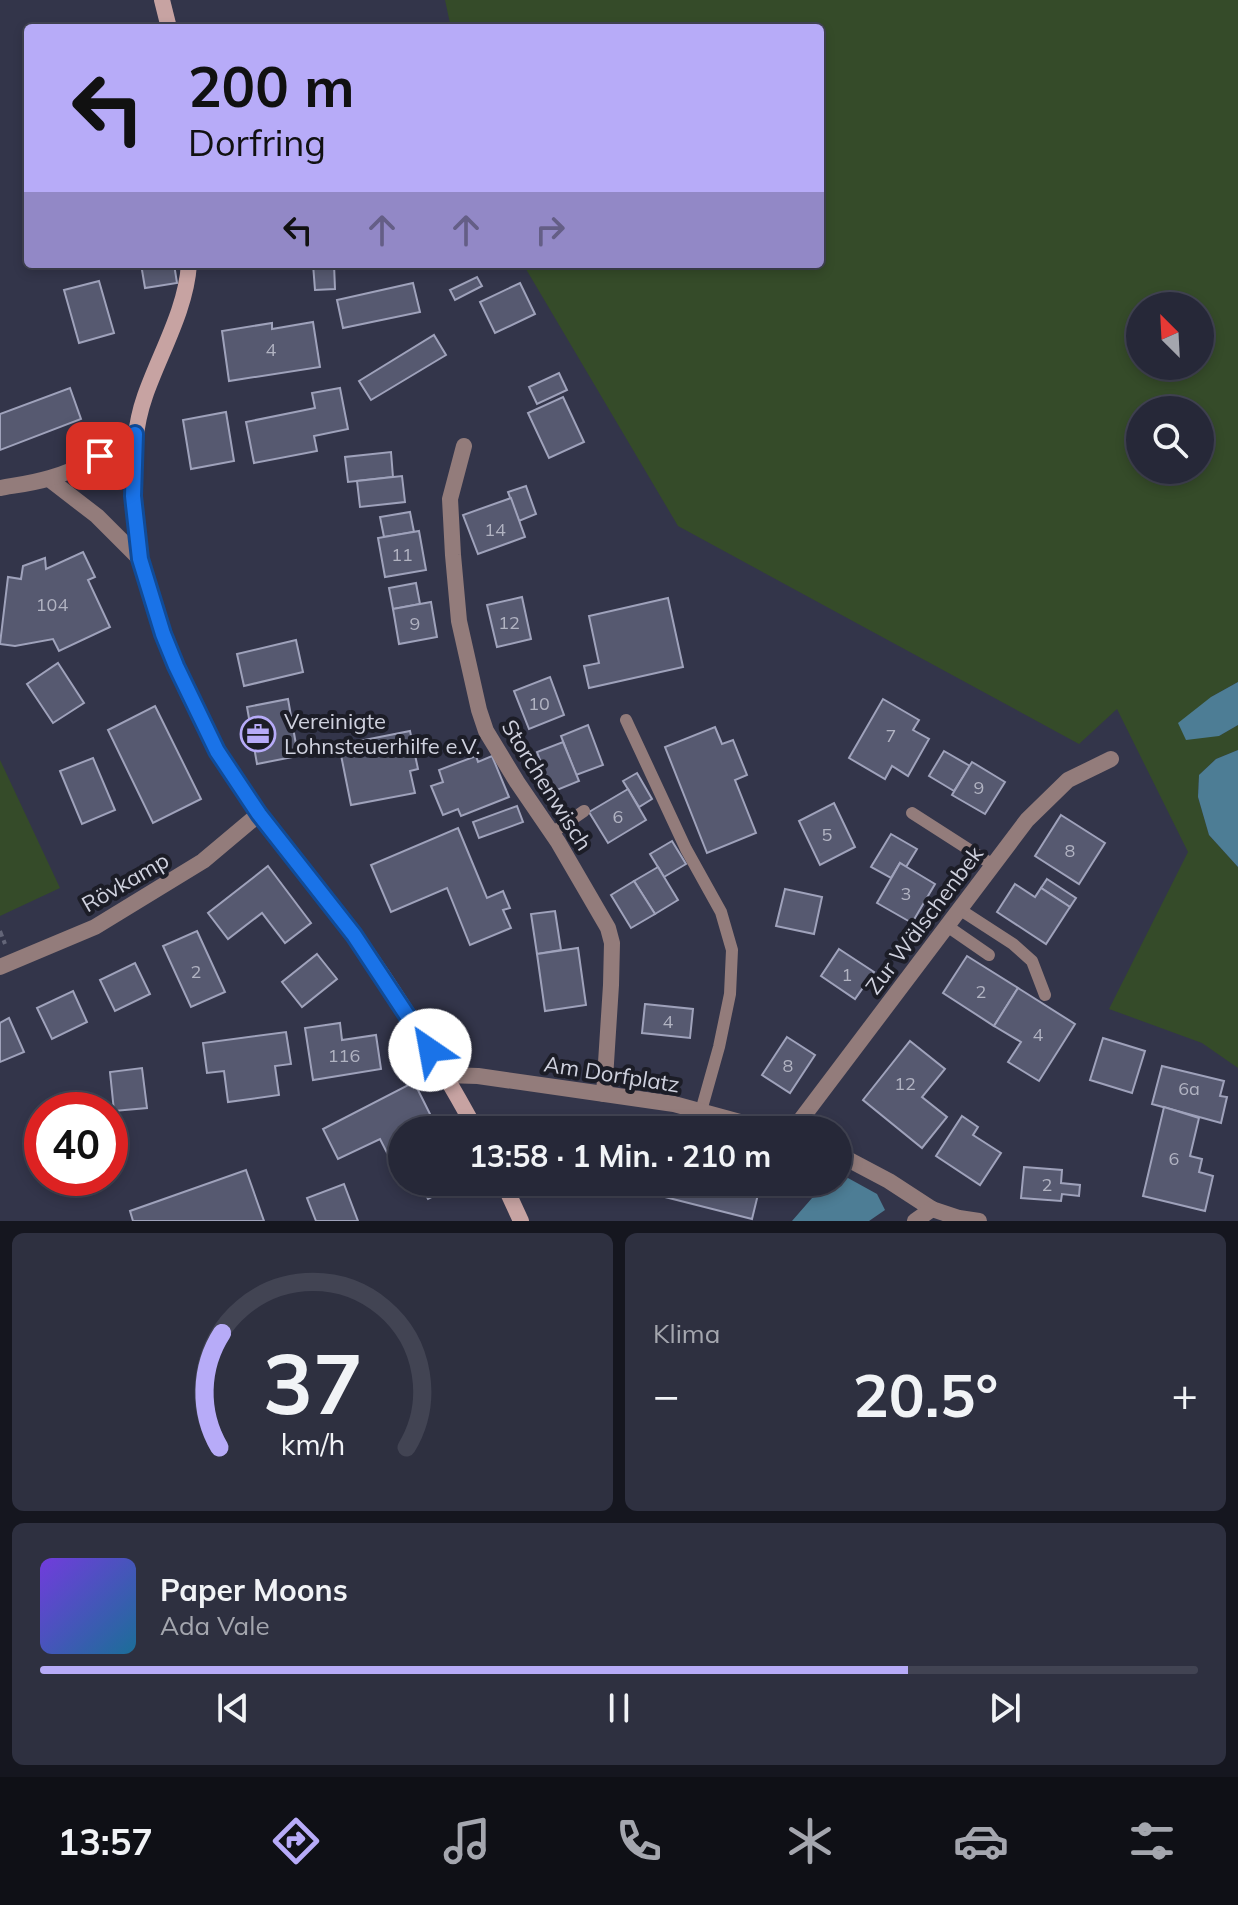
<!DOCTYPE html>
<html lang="de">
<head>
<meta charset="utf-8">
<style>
  body { margin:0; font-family:Mulish,sans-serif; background:#2e3040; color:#f1f3f6; height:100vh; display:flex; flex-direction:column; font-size:30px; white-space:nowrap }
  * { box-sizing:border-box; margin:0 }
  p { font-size:26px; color:#a4a6ae }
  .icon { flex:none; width:44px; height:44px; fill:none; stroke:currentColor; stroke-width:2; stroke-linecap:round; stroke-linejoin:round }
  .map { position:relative; height:1221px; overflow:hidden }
  .side { display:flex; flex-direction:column; gap:12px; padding:12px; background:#15161f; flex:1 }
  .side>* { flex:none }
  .banner { position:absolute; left:24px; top:24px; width:800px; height:244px; border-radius:8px; box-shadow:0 4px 12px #0003,0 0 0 2px #424453; background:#b7abf8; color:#111; overflow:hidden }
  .needle { width:52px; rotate:336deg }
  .fabs { position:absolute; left:1126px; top:292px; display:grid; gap:16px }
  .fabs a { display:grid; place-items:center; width:88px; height:88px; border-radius:50%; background:#262838; box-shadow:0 4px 12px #0003,0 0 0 2px #424453; font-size:40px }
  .speed { position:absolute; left:24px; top:1092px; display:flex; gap:16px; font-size:40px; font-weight:700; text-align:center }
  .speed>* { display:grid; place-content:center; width:104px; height:104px; border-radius:50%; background:#262838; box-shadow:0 4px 12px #0003,0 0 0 2px #424453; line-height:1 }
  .speed .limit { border:12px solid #d22; background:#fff; color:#111 }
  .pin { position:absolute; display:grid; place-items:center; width:68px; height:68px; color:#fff; margin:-34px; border-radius:16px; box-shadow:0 4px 12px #0006 }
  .me { position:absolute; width:88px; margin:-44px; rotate:327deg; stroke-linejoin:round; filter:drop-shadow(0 0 6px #0008) }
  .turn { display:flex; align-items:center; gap:28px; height:168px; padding:0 32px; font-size:36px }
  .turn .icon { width:104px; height:104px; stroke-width:2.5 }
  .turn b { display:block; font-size:56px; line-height:68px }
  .lanes { display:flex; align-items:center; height:76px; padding:0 32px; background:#0003; justify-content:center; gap:40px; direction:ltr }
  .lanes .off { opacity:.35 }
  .big { font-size:60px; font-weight:700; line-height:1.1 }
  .side .tile { flex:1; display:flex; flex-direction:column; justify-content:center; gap:12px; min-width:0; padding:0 28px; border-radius:12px; background:#2e3040 }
  .side .dial { align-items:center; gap:0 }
  .dial svg { height:208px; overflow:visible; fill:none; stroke:#424453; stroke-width:7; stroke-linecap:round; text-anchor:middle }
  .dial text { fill:#f1f3f6; stroke:none }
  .song { display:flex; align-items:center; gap:24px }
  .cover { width:96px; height:96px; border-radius:12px; background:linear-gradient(135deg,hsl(260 70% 55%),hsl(200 70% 35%)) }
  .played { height:8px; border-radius:4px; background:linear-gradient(90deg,#b7abf8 75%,#424453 75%) }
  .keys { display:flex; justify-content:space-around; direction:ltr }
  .heat { display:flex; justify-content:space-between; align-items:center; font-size:44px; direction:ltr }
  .side .tiles { flex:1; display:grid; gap:12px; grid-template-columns:1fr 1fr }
  .tile:last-child { grid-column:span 2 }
  .trip { position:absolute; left:388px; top:1116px; width:464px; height:80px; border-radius:40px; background:#262838; box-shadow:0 4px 12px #0003,0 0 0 2px #424453; font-weight:700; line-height:80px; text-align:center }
  .menu { display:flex; height:128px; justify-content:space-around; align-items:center; background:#0f1016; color:#a4a6ae }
  .menu .icon { width:56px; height:56px }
  .menu .selected { color:#b7abf8 }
  .menu b { font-size:36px; color:#f1f3f6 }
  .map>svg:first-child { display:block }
</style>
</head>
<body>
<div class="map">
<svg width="1238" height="1221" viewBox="0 0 1238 1221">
  <rect width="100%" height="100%" fill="#33354a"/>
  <g fill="#354b29" fill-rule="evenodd">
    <path d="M 445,0 L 1238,0 L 1238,682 L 1211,697 L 1219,736 L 1238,725 L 1238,750 L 1216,759 L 1199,775 L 1198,797 L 1209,835 L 1238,867 L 1238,1068 L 1202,1043 L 1109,1009 L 1188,852 L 1117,709 L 1079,744 L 678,526 L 523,264 L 820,264 L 820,28 L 451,28 ZM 1140,306 L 1200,306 L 1200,366 L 1140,366 ZM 1140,410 L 1200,410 L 1200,470 L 1140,470 Z"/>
    <path d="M 0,760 L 60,888 L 0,916 Z"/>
  </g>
  <g fill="#4d7d95">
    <path d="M 1238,682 L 1238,725 L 1219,736 L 1186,740 L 1178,723 L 1211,697 Z"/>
    <path d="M 1238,750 L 1238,867 L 1209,835 L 1198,797 L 1199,775 L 1216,759 Z"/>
    <path d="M 848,1178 L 877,1194 L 885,1210 L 869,1221 L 792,1221 L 826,1182 L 838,1182 L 838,1179 Z"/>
  </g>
  <g fill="#565970" stroke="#9fa2bb" stroke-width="2">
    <path d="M 141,264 L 174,264 L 177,283 L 145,288 Z"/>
    <path d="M 313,264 L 334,264 L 335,289 L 315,290 Z"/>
    <path d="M 477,277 L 482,286 L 455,300 L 450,290 Z"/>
    <path d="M 99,281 L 114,333 L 79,343 L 64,290 Z"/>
    <path d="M 413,283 L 420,312 L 343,328 L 337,300 Z"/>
    <path d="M 520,283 L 535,314 L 495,333 L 480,302 Z"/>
    <path d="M 313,322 L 320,367 L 229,381 L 222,331 L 272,323 L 272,329 Z"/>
    <path d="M 434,335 L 446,355 L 371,400 L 359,381 Z"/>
    <path d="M 559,373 L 567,390 L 537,404 L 529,387 Z"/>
    <path d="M 70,388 L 81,419 L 0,450 L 0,414 Z"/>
    <path d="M 340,388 L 348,429 L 314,436 L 317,451 L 254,463 L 246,422 L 315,408 L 312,393 Z"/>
    <path d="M 563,397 L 584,442 L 549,458 L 528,413 Z"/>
    <path d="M 226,412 L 234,461 L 191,469 L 183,420 Z"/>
    <path d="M 391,452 L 393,477 L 348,482 L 345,457 Z"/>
    <path d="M 402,476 L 405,502 L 360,507 L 357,481 Z"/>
    <path d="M 526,486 L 536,514 L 519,521 L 508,492 Z"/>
    <path d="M 511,498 L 525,537 L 478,554 L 463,515 Z"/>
    <path d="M 410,512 L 414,532 L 384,537 L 380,517 Z"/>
    <path d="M 419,531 L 426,570 L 385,577 L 378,538 Z"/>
    <path d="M 83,552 L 95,577 L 88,580 L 110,627 L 59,651 L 53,639 L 15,646 L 0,644 L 8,577 L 21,579 L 23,566 L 45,558 L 46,569 Z"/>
    <path d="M 416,583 L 420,604 L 393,609 L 389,588 Z"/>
    <path d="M 522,597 L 531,639 L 497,647 L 487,605 Z"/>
    <path d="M 668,598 L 683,667 L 589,688 L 584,666 L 599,663 L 589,616 Z"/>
    <path d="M 431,602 L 437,637 L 399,644 L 393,609 Z"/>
    <path d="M 296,640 L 303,672 L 244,686 L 237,654 Z"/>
    <path d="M 58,663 L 84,703 L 53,723 L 27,684 Z"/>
    <path d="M 550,677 L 564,715 L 529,729 L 514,691 Z"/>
    <path d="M 288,699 L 298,756 L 257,764 L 247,707 Z"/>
    <path d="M 883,699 L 919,720 L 913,730 L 929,739 L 908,776 L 892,766 L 885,779 L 849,758 Z"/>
    <path d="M 155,706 L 201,799 L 153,823 L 108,730 Z"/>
    <path d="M 588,725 L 603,765 L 576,775 L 561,736 Z"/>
    <path d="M 715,727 L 722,744 L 733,740 L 747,775 L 735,780 L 756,833 L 707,853 L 665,747 Z"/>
    <path d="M 410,731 L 418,769 L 410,771 L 415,793 L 351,805 L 339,745 Z"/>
    <path d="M 563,742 L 579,781 L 552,792 L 537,752 Z"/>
    <path d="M 944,751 L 970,766 L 954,791 L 929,776 Z"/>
    <path d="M 476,756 L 478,762 L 492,756 L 509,797 L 461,816 L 458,809 L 443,815 L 431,786 L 443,782 L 439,770 Z"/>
    <path d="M 93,758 L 115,810 L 82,824 L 60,771 Z"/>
    <path d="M 972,762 L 1005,782 L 985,814 L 952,795 Z"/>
    <path d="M 637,773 L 652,799 L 639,807 L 623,781 Z"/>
    <path d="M 628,789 L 646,820 L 608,843 L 589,812 Z"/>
    <path d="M 834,803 L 855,847 L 820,865 L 799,821 Z"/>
    <path d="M 517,806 L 523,822 L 479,838 L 473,822 Z"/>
    <path d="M 1061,815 L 1105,843 L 1079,884 L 1035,856 Z"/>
    <path d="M 458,828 L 487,898 L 503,891 L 510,908 L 503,910 L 511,928 L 470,945 L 447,888 L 391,912 L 371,865 Z"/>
    <path d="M 891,834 L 917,849 L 906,867 L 900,863 L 891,878 L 871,867 Z"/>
    <path d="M 672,841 L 686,864 L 664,877 L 650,854 Z"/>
    <path d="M 900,863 L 935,884 L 912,923 L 877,903 Z"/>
    <path d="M 268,866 L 311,923 L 285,943 L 262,913 L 228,939 L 208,913 Z"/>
    <path d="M 658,867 L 678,900 L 655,914 L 634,881 Z"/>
    <path d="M 1047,879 L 1076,898 L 1070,907 L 1041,888 Z"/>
    <path d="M 634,881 L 655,914 L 631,928 L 611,895 Z"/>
    <path d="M 1015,884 L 1035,897 L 1041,888 L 1070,907 L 1046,944 L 997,912 Z"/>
    <path d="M 785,889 L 822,897 L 814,934 L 776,926 Z"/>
    <path d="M 555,911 L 561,950 L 537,954 L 531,914 Z"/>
    <path d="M 197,931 L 225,992 L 191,1007 L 163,946 Z"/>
    <path d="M 578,948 L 586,1005 L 545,1011 L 537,954 Z"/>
    <path d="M 839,949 L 874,972 L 855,999 L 821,976 Z"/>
    <path d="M 317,954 L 337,979 L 302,1007 L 282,982 Z"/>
    <path d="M 967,956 L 1018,988 L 994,1026 L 943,993 Z"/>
    <path d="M 135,963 L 150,994 L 115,1011 L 100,980 Z"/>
    <path d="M 1018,988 L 1075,1024 L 1039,1081 L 1008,1062 L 1021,1042 L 994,1026 Z"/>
    <path d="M 73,991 L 87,1022 L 52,1039 L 37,1008 Z"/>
    <path d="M 645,1004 L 693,1009 L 690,1038 L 642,1033 Z"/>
    <path d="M 9,1018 L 24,1052 L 0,1062 L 0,1023 Z"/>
    <path d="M 340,1023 L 342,1040 L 376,1035 L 381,1069 L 313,1080 L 305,1028 Z"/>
    <path d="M 286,1032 L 291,1064 L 275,1066 L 279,1095 L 228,1102 L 224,1071 L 207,1073 L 203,1043 Z"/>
    <path d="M 787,1037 L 815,1055 L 790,1093 L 762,1075 Z"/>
    <path d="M 1103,1038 L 1145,1051 L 1132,1093 L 1090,1080 Z"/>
    <path d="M 910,1041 L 945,1069 L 922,1097 L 947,1117 L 922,1148 L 863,1100 Z"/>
    <path d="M 1162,1066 L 1224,1081 L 1220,1096 L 1227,1097 L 1221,1123 L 1152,1104 Z"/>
    <path d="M 142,1068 L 147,1108 L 114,1111 L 110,1072 Z"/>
    <path d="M 414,1082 L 438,1130 L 402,1130 L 402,1178 L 400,1178 L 380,1139 L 338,1159 L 323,1129 Z"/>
    <path d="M 1164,1107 L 1199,1118 L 1190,1156 L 1202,1159 L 1199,1172 L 1213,1176 L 1205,1211 L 1143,1196 Z"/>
    <path d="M 962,1116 L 978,1127 L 973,1135 L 1001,1153 L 980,1185 L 936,1156 Z"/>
    <path d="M 1024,1167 L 1062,1170 L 1061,1183 L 1080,1185 L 1079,1196 L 1062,1194 L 1061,1201 L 1021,1198 Z"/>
    <path d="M 246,1170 L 264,1221 L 133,1221 L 130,1211 Z"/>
    <path d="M 409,1182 L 461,1182 L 428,1199 L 420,1183 L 412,1187 Z"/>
    <path d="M 647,1182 L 761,1182 L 752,1219 L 645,1192 Z"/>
    <path d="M 344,1184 L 358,1221 L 316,1221 L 307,1198 Z"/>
  </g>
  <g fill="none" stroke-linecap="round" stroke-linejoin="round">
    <path stroke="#636578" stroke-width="4" stroke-dasharray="6 4" stroke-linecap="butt" d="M 0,931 L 5,944"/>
    <g stroke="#937c7b" stroke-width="12">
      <path d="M 626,720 L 686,849 L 721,912 L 732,950 L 730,994 L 719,1047 L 701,1111"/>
      <path d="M 912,813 L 993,865"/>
      <path d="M 552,833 L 584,811"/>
      <path d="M 959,909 L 1013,944 L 1032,961 L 1045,995"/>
      <path d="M 947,926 L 989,955"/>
    </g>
    <g stroke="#937c7b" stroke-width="16">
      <path d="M 464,446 L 450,499 L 453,555 L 459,621 L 479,710 L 486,731 L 517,782 L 558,842 L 608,928 L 612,943 L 611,985 L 604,1094"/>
      <path d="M 49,479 L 97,516 L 140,559"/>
      <path d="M 0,488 C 17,485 34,483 50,478 C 81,469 109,452 135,434"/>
      <path d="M 0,967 L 95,927 L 203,861 L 259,814"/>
      <path d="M 445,1075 L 478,1076 L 674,1104 L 769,1130"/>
      <path d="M 793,1130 L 1027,820 L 1068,780 L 1111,759"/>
      <path d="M 838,1154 L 889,1181 L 932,1209 L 959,1218 L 979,1221"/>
      <path d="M 915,1221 L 932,1209"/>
    </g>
    <g stroke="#c7a3a2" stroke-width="16">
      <path d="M 162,0 L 169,28"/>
      <path d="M 189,264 C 186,310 160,353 145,396 C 134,427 133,459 133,492 C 134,598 198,731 260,815 C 290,856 324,894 354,934 C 399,996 439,1063 476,1130"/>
      <path d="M 503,1182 L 521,1221"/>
    </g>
  </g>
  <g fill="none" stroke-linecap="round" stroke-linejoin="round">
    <g stroke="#114b97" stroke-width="20">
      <path id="route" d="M 100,456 L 135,434 L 133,496 L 140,559 L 163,634 L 176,666 L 217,751 L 259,814 L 354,935 L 430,1050"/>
    </g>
    <use href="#route" stroke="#1a73e8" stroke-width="14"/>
  </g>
  <defs>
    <g id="office-ring" transform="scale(1.8)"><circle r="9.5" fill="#1c1d27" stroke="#b7abf8" stroke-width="1.5"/><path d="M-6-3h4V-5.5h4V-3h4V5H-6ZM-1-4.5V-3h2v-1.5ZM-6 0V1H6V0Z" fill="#b7abf8"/></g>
  </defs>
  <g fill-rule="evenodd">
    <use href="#office-ring" x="258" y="734"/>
  </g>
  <g text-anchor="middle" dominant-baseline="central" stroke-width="8" stroke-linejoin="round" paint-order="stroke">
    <g font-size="18" fill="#b1b3c2">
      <text x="271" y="349">4</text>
      <text x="495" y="529">14</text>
      <text x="402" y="554">11</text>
      <text x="52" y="604">104</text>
      <text x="509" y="622">12</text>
      <text x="415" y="623">9</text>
      <text x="539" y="703">10</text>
      <text x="891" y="735">7</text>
      <text x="979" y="787">9</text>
      <text x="618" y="816">6</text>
      <text x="827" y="834">5</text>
      <text x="1070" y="850">8</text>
      <text x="906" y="893">3</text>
      <text x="196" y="971">2</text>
      <text x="847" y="974">1</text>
      <text x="981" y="991">2</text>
      <text x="668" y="1021">4</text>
      <text x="1038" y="1034">4</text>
      <text x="344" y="1055">116</text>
      <text x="788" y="1065">8</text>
      <text x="905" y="1083">12</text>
      <text x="1189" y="1088">6a</text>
      <text x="1174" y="1158">6</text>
      <text x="1047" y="1184">2</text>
    </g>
    <g font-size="22" fill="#cfd1de" stroke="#1c1d27" text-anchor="start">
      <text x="284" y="721">Vereinigte<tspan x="284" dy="25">Lohnsteuerhilfe e.V.</tspan></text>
    </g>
    <g font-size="22" fill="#cfd1de" stroke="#1c1d27">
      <text transform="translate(547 785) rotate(58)">Storchenwisch</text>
      <text transform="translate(125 882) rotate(-30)">Rövkamp</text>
      <text transform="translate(924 920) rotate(-53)">Zur Wälschenbek</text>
      <text transform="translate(612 1074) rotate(9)">Am Dorfplatz</text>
    </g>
  </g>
</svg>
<div class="fabs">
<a><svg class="needle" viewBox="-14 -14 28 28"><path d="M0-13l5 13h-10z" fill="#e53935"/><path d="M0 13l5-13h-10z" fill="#a4a6ae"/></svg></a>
<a><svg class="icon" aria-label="search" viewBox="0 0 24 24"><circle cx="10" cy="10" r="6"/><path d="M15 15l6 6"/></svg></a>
</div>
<div class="speed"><div class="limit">40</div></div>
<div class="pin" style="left:100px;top:456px;background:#d93025"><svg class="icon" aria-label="arrive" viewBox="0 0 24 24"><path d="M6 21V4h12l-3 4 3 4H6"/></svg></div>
<svg class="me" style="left:430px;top:1050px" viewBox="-20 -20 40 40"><circle r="19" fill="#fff"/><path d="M0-13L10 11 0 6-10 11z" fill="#1a73e8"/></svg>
<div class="trip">13:58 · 1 Min. · 210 m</div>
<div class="banner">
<div class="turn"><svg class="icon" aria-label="left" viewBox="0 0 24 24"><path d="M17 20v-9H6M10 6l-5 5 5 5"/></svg><div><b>200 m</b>Dorfring</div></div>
<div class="lanes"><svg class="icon" aria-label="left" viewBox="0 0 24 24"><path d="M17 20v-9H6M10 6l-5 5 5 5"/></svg><svg class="icon off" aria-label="ahead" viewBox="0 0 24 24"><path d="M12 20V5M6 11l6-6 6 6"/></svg><svg class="icon off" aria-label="ahead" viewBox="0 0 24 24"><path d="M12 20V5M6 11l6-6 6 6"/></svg><svg class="icon off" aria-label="right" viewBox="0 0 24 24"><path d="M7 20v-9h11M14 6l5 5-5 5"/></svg></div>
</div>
</div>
<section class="side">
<div class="tiles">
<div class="tile dial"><svg viewBox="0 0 100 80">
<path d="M14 69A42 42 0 1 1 86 69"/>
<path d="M14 69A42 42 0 0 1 15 25" stroke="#b7abf8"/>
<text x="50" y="56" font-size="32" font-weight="700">37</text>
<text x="50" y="72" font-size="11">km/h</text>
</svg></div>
<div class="tile"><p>Klima</p>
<div class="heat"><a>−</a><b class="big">20.5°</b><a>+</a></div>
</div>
<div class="tile">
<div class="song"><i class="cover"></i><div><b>Paper Moons</b><p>Ada Vale</p></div></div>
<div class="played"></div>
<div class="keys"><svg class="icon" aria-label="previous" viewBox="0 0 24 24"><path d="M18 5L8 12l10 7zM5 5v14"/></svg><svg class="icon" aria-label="pause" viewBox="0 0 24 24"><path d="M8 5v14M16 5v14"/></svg><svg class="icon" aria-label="next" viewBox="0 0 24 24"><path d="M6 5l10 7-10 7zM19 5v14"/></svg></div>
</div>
</div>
</section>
<nav class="menu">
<b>13:57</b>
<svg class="icon selected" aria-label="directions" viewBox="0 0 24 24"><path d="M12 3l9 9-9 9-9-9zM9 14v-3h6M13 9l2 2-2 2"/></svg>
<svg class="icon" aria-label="music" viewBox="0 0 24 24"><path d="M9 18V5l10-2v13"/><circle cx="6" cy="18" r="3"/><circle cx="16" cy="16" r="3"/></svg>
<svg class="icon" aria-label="phone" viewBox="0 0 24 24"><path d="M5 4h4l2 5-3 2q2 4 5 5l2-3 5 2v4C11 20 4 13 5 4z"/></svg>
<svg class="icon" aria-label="climate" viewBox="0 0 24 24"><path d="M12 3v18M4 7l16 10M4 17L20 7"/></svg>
<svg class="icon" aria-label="car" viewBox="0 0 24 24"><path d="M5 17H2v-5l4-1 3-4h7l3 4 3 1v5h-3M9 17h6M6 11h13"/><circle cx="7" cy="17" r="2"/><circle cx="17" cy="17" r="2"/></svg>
<svg class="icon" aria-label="filters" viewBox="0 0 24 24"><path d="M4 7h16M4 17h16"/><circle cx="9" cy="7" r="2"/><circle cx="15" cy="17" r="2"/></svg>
</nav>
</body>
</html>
